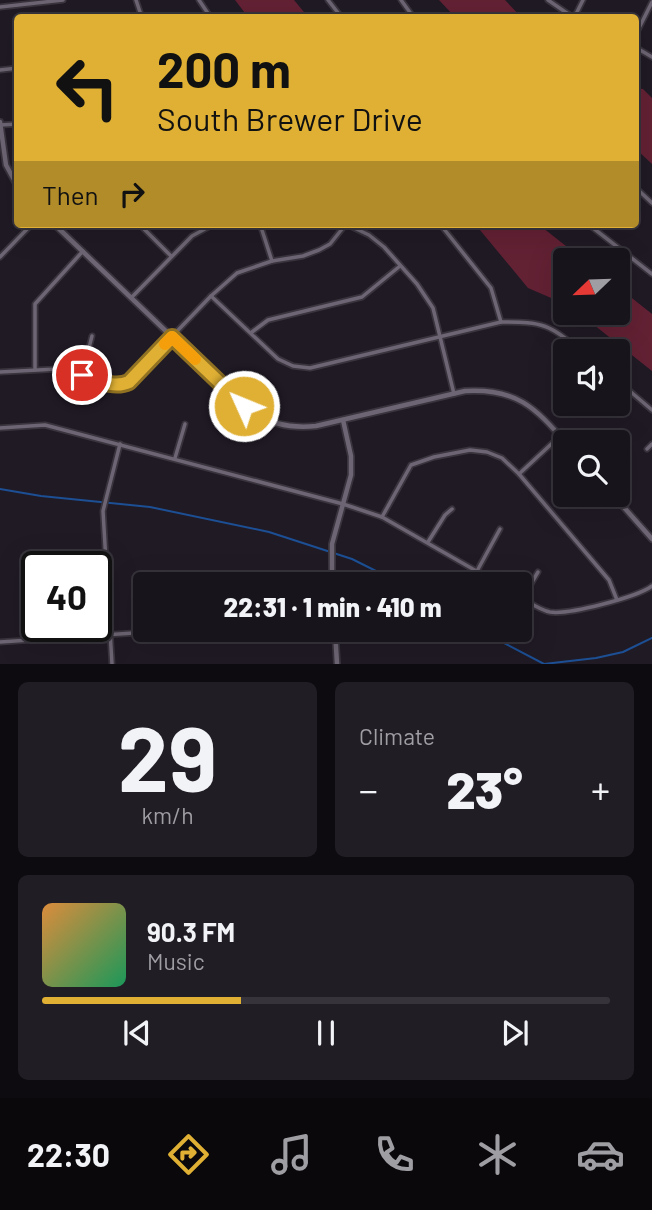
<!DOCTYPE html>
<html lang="en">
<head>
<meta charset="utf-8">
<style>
  body { margin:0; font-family:Barlow,sans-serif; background:#211d25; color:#f1f3f6; height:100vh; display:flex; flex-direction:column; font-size:26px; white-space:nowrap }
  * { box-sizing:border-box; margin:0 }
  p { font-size:23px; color:#9f9ea3 }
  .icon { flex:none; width:38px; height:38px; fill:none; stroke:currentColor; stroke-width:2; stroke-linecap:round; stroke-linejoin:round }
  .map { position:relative; height:664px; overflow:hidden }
  .sheet { display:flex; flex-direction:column; gap:18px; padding:18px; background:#0d0b0f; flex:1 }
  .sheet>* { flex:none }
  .top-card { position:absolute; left:14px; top:14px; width:625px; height:214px; border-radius:7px; box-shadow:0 7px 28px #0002,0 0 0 2px #36333b; background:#dfb034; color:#111; overflow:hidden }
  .needle { width:46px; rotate:247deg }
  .buttons { position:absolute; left:553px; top:248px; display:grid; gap:14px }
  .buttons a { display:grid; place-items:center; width:77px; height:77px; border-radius:7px; background:#18141c; box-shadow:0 7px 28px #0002,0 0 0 2px #36333b; font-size:35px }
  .speed { position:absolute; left:21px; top:551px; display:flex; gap:14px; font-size:35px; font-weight:700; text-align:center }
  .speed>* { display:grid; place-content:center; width:91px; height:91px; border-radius:50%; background:#18141c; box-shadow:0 7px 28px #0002,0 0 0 2px #36333b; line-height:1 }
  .speed .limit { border:4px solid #111; border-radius:10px; background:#fff; color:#111 }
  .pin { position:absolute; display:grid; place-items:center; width:60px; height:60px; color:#fff; margin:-30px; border:4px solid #fff; border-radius:50%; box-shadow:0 2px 7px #0007 }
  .me { position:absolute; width:77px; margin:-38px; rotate:314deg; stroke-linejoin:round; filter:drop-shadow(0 0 5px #0008) }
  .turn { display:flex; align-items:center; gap:24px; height:147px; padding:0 28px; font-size:32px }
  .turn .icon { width:91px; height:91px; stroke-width:2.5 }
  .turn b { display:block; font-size:49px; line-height:60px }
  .then { display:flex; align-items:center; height:66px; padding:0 28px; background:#0003; gap:14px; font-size:26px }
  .big { font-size:52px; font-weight:800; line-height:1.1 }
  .sheet .card { flex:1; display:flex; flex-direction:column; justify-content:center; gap:10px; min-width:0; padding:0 24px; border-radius:10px; background:#211d25 }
  .sheet .dial { align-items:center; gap:0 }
  .dial b { font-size:91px; line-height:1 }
  .song { display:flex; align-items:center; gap:21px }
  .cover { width:84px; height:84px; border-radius:10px; background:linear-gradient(135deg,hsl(30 70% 55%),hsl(150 70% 35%)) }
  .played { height:7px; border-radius:4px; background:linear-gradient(90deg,#dfb034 35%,#36333b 35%) }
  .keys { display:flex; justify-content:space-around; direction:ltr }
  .heat { display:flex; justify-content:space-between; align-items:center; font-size:38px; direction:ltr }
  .sheet .tiles { flex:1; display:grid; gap:18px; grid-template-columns:1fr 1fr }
  .card:last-child { grid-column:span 2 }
  .trip { position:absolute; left:133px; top:572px; width:399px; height:70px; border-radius:7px; background:#18141c; box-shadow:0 7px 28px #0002,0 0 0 2px #36333b; font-weight:800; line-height:70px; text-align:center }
  .tabs { display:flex; height:112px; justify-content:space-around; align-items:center; background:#0a080b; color:#9f9ea3 }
  .tabs .icon { width:49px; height:49px }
  .tabs .on { color:#dfb034 }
  .tabs b { font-size:32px; color:#f1f3f6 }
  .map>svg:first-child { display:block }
</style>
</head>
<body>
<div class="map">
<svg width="652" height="664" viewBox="0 0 652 664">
  <rect width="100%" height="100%" fill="#201a25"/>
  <g fill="#632134">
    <path d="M 235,0 L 294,0 L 308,17 L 248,17 Z"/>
    <path d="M 439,0 L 505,0 L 521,17 L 455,17 Z"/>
    <path d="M 635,88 L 643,89 L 652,98 L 652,164 L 635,148 Z"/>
    <path d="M 475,224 L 538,224 L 585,261 L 565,261 L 565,304 L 528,288 Z"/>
    <path d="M 618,287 L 652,314 L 652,371 L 579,313 L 618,313 Z"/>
  </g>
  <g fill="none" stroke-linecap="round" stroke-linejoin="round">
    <g stroke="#1c4f94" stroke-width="2">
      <path d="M 0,489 L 41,496 L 150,507 L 269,532 L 352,559 L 402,584"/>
      <path d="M 479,630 L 544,664 L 596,658 L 623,652 L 652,638"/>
    </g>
    <g stroke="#39343d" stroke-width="7">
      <g id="street">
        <path d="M 136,0 L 142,18"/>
        <path d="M 199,0 L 211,18"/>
        <path d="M 328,0 L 342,18"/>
        <path d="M 401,0 L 414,18"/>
        <path d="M 548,0 L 574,18"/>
        <path d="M 0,7 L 63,0"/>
        <path d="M 574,18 L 583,0"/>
        <path d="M 635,36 L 652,2"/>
        <path d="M 635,47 L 652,57"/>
        <path d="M 0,70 L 18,68"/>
        <path d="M 0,125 L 18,124"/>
        <path d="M 635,187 L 652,203"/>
        <path d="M 139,224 L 171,256"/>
        <path d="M 260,224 L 272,261"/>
        <path d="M 346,224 L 369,235 L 384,247 L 417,284 L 433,308 L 454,394"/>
        <path d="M 440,224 L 491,288 L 501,322"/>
        <path d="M 588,224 L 652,274"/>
        <path d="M 0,257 L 32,224"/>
        <path d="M 211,296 L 278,359 L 293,366 L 310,368 L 501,322 C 544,322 549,324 582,352"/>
        <path d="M 131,298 L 192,236 L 214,224"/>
        <path d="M 252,332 L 268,320 L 362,297 L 400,266"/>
        <path d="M 35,369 L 35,304 L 83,251"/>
        <path d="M 0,372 L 57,369 L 115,385 L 129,381 L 211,296 L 237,273 L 272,261 L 303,256 L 319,250 L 330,244 L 346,224"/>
        <path d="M 82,375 L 92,336"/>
        <path d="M 618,381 L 652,410"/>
        <path d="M 618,395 L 624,387"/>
        <path d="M 0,428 L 45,425 L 343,504 L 382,517 L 499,584"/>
        <path d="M 647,449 L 652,444"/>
        <path d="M 175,458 L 185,424"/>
        <path d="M 519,474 L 560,436"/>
        <path d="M 382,517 L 411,465 L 434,457 L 470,450 L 487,452 L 502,458 L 519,474 L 609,580 L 617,600"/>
        <path d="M 428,542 L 445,515 L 452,509"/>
        <path d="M 477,571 L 500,529"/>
        <path d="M 520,597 C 529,602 540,610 550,612 C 569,615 637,597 652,586"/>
        <path d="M 522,599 L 538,572"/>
        <path d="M 0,642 L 178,630"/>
        <path d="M 112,664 L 103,511 L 120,444"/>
      </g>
    </g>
    <g stroke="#39343d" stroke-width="8">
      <g id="secondary">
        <path d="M 0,122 L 6,165 L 18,187"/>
        <path d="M 54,224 L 240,402 C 262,423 287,429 316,426 L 465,391 C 516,388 535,407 566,443"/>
        <path d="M 613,495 L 652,539"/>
        <path d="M 332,584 L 332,544 L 351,475 L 351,456 L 343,420"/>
        <path d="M 335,630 L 337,664"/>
      </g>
    </g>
    <use href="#street" stroke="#6d6573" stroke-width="3.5"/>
    <use href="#secondary" stroke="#6d6573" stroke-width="4.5"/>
  </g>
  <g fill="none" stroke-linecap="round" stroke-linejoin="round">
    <g stroke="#917222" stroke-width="18">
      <path id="route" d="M 82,375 C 97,380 114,389 129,382 L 172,337 L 244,406"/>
    </g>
    <use href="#route" stroke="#dfb034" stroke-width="12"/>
    <path stroke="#f59e0b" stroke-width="12" d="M 165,344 L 172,337 L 195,359"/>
  </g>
</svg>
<div class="buttons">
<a><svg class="needle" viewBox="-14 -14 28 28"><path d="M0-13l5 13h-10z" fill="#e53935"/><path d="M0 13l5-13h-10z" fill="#9f9ea3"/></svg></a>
<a><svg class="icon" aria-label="sound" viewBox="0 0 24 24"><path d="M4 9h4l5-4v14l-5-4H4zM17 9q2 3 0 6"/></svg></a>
<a><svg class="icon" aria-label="search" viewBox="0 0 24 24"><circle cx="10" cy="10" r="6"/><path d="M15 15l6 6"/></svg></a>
</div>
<div class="speed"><div class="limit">40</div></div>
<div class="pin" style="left:82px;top:375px;background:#d93025"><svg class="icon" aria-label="arrive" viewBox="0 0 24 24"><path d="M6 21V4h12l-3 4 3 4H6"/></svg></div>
<svg class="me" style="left:244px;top:406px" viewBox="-20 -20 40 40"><circle r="17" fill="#dfb034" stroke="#fff" stroke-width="3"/><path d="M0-11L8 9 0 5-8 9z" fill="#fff"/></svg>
<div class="trip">22:31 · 1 min · 410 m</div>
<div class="top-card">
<div class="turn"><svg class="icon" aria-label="left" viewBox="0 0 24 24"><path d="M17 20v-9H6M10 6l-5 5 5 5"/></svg><div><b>200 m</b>South Brewer Drive</div></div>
<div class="then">Then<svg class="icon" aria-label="right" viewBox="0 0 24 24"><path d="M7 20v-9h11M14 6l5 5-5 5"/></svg></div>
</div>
</div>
<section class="sheet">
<div class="tiles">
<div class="card dial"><b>29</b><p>km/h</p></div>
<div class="card"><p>Climate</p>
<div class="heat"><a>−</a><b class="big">23°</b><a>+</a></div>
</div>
<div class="card">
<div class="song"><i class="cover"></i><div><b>90.3 FM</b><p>Music</p></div></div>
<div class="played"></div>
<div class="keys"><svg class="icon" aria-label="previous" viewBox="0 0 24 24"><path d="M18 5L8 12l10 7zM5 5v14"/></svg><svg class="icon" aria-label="pause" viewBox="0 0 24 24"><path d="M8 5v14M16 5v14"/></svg><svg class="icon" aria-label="next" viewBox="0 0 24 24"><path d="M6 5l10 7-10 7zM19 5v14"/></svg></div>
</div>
</div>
</section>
<nav class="tabs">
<b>22:30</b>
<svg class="icon on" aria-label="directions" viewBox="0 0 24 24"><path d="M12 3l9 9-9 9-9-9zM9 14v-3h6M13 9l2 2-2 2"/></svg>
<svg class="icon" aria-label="music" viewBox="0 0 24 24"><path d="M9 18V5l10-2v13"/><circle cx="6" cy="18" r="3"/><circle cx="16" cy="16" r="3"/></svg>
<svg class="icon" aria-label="phone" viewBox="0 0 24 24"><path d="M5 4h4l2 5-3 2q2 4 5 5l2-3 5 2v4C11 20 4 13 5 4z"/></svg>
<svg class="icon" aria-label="climate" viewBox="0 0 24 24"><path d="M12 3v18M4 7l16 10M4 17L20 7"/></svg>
<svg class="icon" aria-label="car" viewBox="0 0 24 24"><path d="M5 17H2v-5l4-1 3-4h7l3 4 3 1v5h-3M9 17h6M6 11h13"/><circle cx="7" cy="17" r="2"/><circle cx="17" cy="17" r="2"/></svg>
</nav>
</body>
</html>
